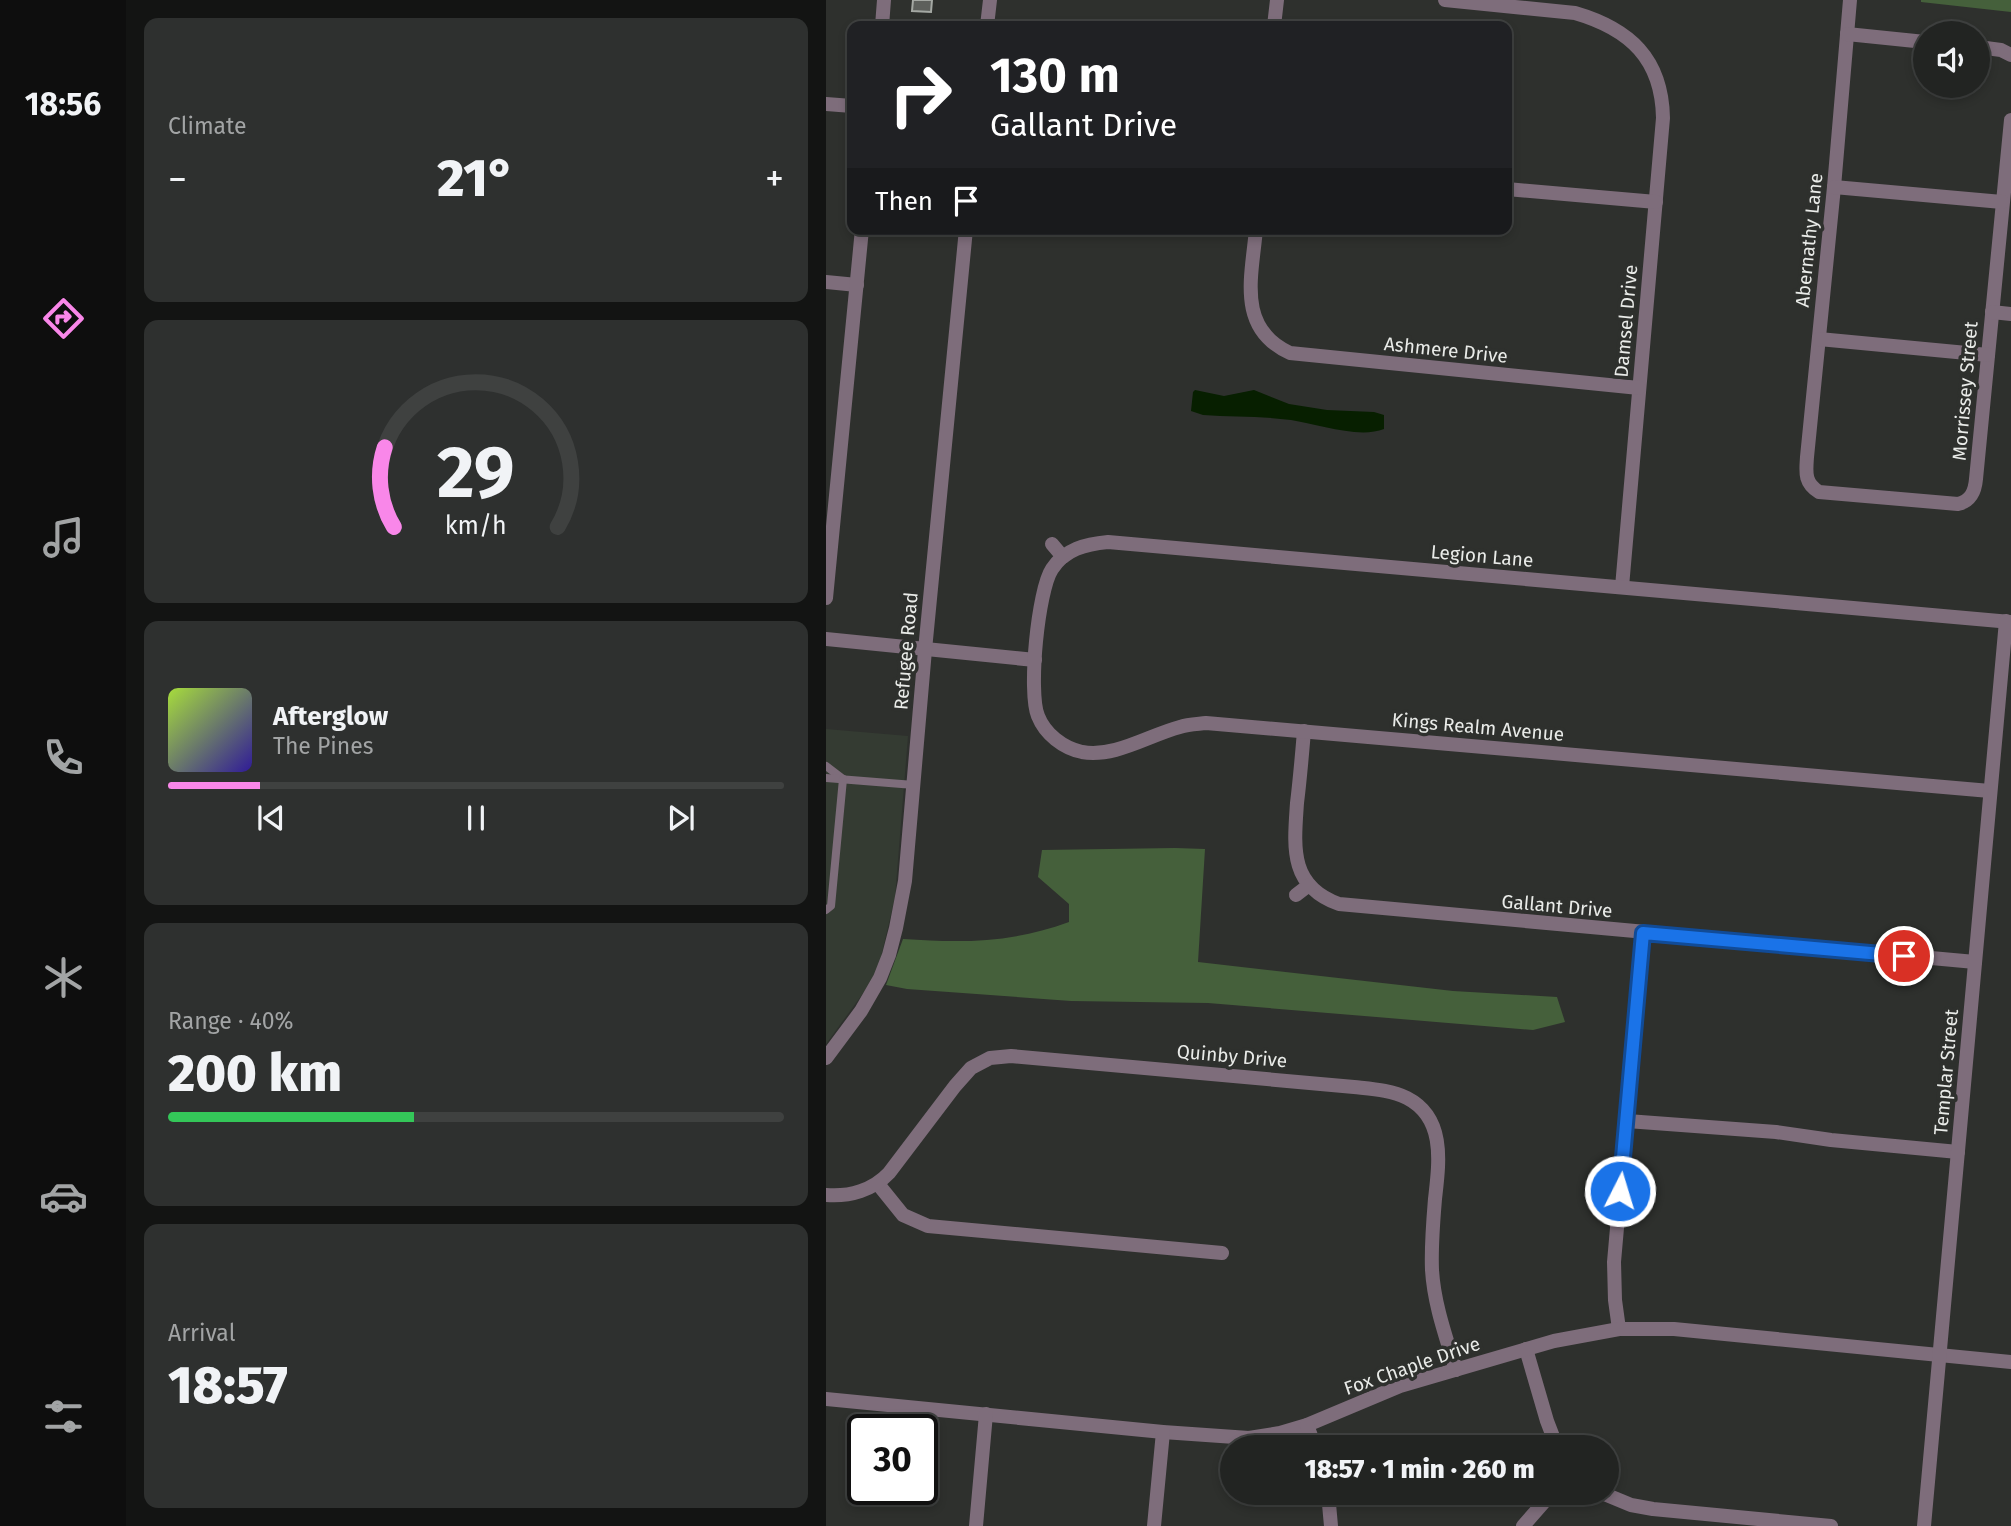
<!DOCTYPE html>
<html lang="en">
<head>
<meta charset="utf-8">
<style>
  body { margin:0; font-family:"Fira Sans",sans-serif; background:#2e302f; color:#f1f3f6; height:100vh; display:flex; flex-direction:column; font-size:26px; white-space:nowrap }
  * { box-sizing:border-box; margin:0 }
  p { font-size:23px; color:#a2a4a5 }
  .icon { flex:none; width:38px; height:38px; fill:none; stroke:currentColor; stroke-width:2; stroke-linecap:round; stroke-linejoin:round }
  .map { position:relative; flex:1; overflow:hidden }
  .drawer { display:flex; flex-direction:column; gap:18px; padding:18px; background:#131413; width:700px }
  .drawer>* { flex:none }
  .banner { position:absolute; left:21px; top:21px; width:665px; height:214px; border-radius:14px; box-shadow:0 4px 10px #0003,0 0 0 2px #3f4140; background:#202124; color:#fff; overflow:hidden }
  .controls { position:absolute; left:1087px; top:21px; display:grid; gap:14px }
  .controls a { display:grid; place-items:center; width:77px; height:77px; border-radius:50%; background:#222422; box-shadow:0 4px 10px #0003,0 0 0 2px #3f4140; font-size:35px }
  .speed { position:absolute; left:21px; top:1414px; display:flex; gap:14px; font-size:35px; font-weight:700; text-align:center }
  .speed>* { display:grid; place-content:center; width:91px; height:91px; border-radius:50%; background:#222422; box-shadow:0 4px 10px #0003,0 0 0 2px #3f4140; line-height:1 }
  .speed .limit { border:4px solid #111; border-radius:10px; background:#fff; color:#111 }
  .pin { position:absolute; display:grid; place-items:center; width:60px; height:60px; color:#fff; margin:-30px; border:4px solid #fff; border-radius:50%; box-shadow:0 2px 7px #0007 }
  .me { position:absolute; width:77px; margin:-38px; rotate:5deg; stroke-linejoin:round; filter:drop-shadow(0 0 5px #0008) }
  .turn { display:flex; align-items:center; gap:24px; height:147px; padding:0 28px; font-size:32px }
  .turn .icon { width:91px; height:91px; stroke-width:2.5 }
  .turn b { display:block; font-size:49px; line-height:60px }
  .then { display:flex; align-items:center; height:66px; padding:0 28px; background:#0003; gap:14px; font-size:26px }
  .big { font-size:52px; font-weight:800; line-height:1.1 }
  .drawer .widget { flex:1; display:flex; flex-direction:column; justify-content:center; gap:10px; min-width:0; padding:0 24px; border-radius:14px; background:#2e302f }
  .drawer .dial { align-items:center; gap:0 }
  .dial svg { height:182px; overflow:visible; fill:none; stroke:#3f4140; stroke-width:7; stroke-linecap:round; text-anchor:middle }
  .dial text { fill:#f1f3f6; stroke:none }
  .song { display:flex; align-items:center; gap:21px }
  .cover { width:84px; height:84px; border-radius:10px; background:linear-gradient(135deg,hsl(80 70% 55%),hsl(250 70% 35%)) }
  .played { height:7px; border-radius:4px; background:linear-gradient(90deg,#f987e9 15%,#3f4140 15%) }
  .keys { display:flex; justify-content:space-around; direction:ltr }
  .heat { display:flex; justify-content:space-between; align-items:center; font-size:38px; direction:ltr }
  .charge { height:10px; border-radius:5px; background:linear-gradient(90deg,#34c759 40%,#3f4140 0) }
  .trip { position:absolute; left:394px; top:1435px; width:399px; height:70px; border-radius:35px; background:#222422; box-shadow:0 4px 10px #0003,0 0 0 2px #3f4140; font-weight:800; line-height:70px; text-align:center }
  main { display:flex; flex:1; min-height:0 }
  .tabs { display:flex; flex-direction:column; width:126px; justify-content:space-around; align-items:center; background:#0e0e0e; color:#a2a4a5 }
  .tabs .icon { width:49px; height:49px }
  .tabs .active { color:#f987e9 }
  .tabs b { font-size:32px; color:#f1f3f6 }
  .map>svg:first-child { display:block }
</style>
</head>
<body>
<main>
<nav class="tabs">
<b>18:56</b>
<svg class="icon active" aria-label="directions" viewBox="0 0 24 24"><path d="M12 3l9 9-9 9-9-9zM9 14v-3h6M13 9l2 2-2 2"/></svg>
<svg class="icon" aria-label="music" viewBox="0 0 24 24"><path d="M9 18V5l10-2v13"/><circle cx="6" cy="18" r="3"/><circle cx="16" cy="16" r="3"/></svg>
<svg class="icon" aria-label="phone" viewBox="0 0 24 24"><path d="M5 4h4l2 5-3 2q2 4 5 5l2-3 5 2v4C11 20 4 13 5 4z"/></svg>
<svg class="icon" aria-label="climate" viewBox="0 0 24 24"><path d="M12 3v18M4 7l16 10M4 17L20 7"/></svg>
<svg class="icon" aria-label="car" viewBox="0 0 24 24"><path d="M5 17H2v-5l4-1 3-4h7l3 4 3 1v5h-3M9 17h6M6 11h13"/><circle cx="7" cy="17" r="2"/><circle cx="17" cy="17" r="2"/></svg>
<svg class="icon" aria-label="filters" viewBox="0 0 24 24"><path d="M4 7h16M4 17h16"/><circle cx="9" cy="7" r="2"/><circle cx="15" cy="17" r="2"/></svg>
</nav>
<section class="drawer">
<div class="widget"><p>Climate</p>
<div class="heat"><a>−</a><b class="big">21°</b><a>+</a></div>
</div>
<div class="widget dial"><svg viewBox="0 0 100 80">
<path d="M14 69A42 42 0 1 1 86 69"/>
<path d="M14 69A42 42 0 0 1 10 34" stroke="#f987e9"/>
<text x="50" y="56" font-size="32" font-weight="700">29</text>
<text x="50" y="72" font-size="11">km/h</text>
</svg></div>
<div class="widget">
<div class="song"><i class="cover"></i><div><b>Afterglow</b><p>The Pines</p></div></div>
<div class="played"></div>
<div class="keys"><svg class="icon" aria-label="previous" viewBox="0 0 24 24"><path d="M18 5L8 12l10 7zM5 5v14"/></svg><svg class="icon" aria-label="pause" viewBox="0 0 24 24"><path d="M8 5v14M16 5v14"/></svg><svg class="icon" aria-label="next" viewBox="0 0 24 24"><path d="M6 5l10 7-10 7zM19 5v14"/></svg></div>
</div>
<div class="widget"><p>Range · 40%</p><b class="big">200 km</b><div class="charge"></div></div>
<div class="widget"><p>Arrival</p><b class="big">18:57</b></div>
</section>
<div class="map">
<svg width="1185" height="1526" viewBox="0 0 1185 1526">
  <rect width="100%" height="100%" fill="#2e302d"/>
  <path fill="#343b32" d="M 0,729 L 82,736 L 69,897 L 51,974 L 0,1044 Z"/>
  <g fill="#45603b">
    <path d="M 1095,0 L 1185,0 L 1185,12 L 1095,2 Z"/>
    <path d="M 349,848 L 379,849 L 372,962 L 627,991 L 731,997 L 739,1022 L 707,1030 L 382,1003 L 245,1001 L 81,989 L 60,985 L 77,939 C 138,943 185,943 243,922 L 243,904 L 212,877 L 216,850 Z"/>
  </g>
  <path fill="#071f00" d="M 369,390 L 398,396 L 428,390 L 463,404 L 501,410 L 548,412 L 558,415 L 558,429 C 533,439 491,424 465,420 C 436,416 406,417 377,415 L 365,411 L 367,392 Z"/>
  <path fill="#5d605c" stroke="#a4a8a3" stroke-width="2" d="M 87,0 L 106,0 L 105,12 L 86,11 Z"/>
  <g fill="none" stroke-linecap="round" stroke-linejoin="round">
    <g stroke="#7e6d7b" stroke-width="8">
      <path d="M 0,766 L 17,779"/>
      <path d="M 0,778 L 88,785"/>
      <path d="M 0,910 L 5,906 L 17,779"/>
    </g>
    <g stroke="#7e6d7b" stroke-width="14">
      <path d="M 619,0 L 749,13 C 804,29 836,59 837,118 L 796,587"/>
      <path d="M 1024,0 L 1008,187 L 981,457 C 980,472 978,483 993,492 L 1132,504 C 1145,501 1149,491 1150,479 L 1185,120"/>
      <path d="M 56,26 L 58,0"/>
      <path d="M 448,26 L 451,0"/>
      <path d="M 1021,34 L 1099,42"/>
      <path d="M 1152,47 L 1175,50 L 1185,55"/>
      <path d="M 0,104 L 26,106"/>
      <path d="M 1008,187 L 1176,202"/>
      <path d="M 681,189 L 830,202"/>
      <path d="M 430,229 C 426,276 410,328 464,353 L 813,388"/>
      <path d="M 0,282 L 31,285"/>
      <path d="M 1166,312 L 1185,314"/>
      <path d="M 993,339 L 1162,355"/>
      <path d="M 226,544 L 237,557"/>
      <path d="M 0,598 L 36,229"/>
      <path d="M 0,639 L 209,660"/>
      <path d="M 478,731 C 476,755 474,779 471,803 C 468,847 463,886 513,904 L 1149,962"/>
      <path d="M 1164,791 L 380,723 C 372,724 362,724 354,727 C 323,735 289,758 256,752 C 237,748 219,734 212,716 C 202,692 212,590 226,569 C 239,549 260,544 282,542 L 1185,622"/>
      <path d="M 470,895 L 483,885"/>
      <path d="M 801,1121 L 950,1132 L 1005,1140 L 1132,1152"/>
      <path d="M 52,1184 L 77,1215 L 102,1226 L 396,1253"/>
      <path d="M 0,1195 C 24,1197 47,1190 63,1173 L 129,1086 L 145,1068 L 164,1058 L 185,1056 L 528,1087 C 546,1089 565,1090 581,1098 C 620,1118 613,1163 609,1199 C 607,1223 605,1246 606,1270 C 608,1304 620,1337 630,1370"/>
      <path d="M 793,1329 L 789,1300 L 788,1262 L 817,933"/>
      <path d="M 700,1349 L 721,1421 L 731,1447"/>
      <path d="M 0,1399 L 337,1432 L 423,1438 L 454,1433 L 481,1425 L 574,1386 L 728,1341 L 793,1329 L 848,1329 L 1185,1362"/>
      <path d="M 481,1425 L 489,1447"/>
      <path d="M 502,1493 L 505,1526"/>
      <path d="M 776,1493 L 805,1505 L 827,1509 L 1005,1526"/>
      <path d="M 150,1526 L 160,1414"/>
      <path d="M 328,1526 L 337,1432"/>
      <path d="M 697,1526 L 726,1493"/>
      <path d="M 1098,1526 L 1180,621"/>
    </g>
    <g stroke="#7e6d7b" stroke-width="14">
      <path d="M 161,26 L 164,0"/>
      <path d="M 0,1058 L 35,1011 L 54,978 L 63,955 L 70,928 L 79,881 L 99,650 L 140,229"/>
    </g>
  </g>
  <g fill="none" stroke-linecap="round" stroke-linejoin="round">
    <g stroke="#114b97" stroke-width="18">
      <path id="route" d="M 794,1191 L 817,933 L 1078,956"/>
    </g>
    <use href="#route" stroke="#1a73e8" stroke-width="12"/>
  </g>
  <g text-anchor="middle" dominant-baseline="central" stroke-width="7" stroke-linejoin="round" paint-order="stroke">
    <g font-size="19" fill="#e9ebe8" stroke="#2e302d">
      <text transform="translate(983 240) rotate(-84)">Abernathy Lane</text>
      <text transform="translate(800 321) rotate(-85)">Damsel Drive</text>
      <text transform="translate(620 350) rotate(6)">Ashmere Drive</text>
      <text transform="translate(1139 391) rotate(-85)">Morrissey Street</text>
      <text transform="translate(656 556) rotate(5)">Legion Lane</text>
      <text transform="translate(80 651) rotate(-85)">Refugee Road</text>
      <text transform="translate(652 727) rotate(5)">Kings Realm Avenue</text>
      <text transform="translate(731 906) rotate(5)">Gallant Drive</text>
      <text transform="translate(406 1056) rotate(5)">Quinby Drive</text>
      <text transform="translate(1120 1072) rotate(-85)">Templar Street</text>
      <text transform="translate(586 1366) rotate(-19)">Fox Chaple Drive</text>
    </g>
  </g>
</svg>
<div class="controls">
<a><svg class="icon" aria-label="sound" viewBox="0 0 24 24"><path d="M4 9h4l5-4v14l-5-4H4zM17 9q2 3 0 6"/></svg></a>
</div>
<div class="speed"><div class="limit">30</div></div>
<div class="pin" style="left:1078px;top:956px;background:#d93025"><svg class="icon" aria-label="arrive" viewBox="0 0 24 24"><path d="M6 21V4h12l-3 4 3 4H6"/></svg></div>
<svg class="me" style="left:794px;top:1191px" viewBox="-20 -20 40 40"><circle r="17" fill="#1a73e8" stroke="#fff" stroke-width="3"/><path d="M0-11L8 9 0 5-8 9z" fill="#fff"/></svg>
<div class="trip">18:57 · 1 min · 260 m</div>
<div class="banner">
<div class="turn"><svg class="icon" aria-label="right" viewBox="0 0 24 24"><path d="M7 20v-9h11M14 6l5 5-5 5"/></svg><div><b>130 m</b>Gallant Drive</div></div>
<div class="then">Then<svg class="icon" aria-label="arrive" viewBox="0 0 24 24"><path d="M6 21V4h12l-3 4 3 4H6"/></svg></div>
</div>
</div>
</main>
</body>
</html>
